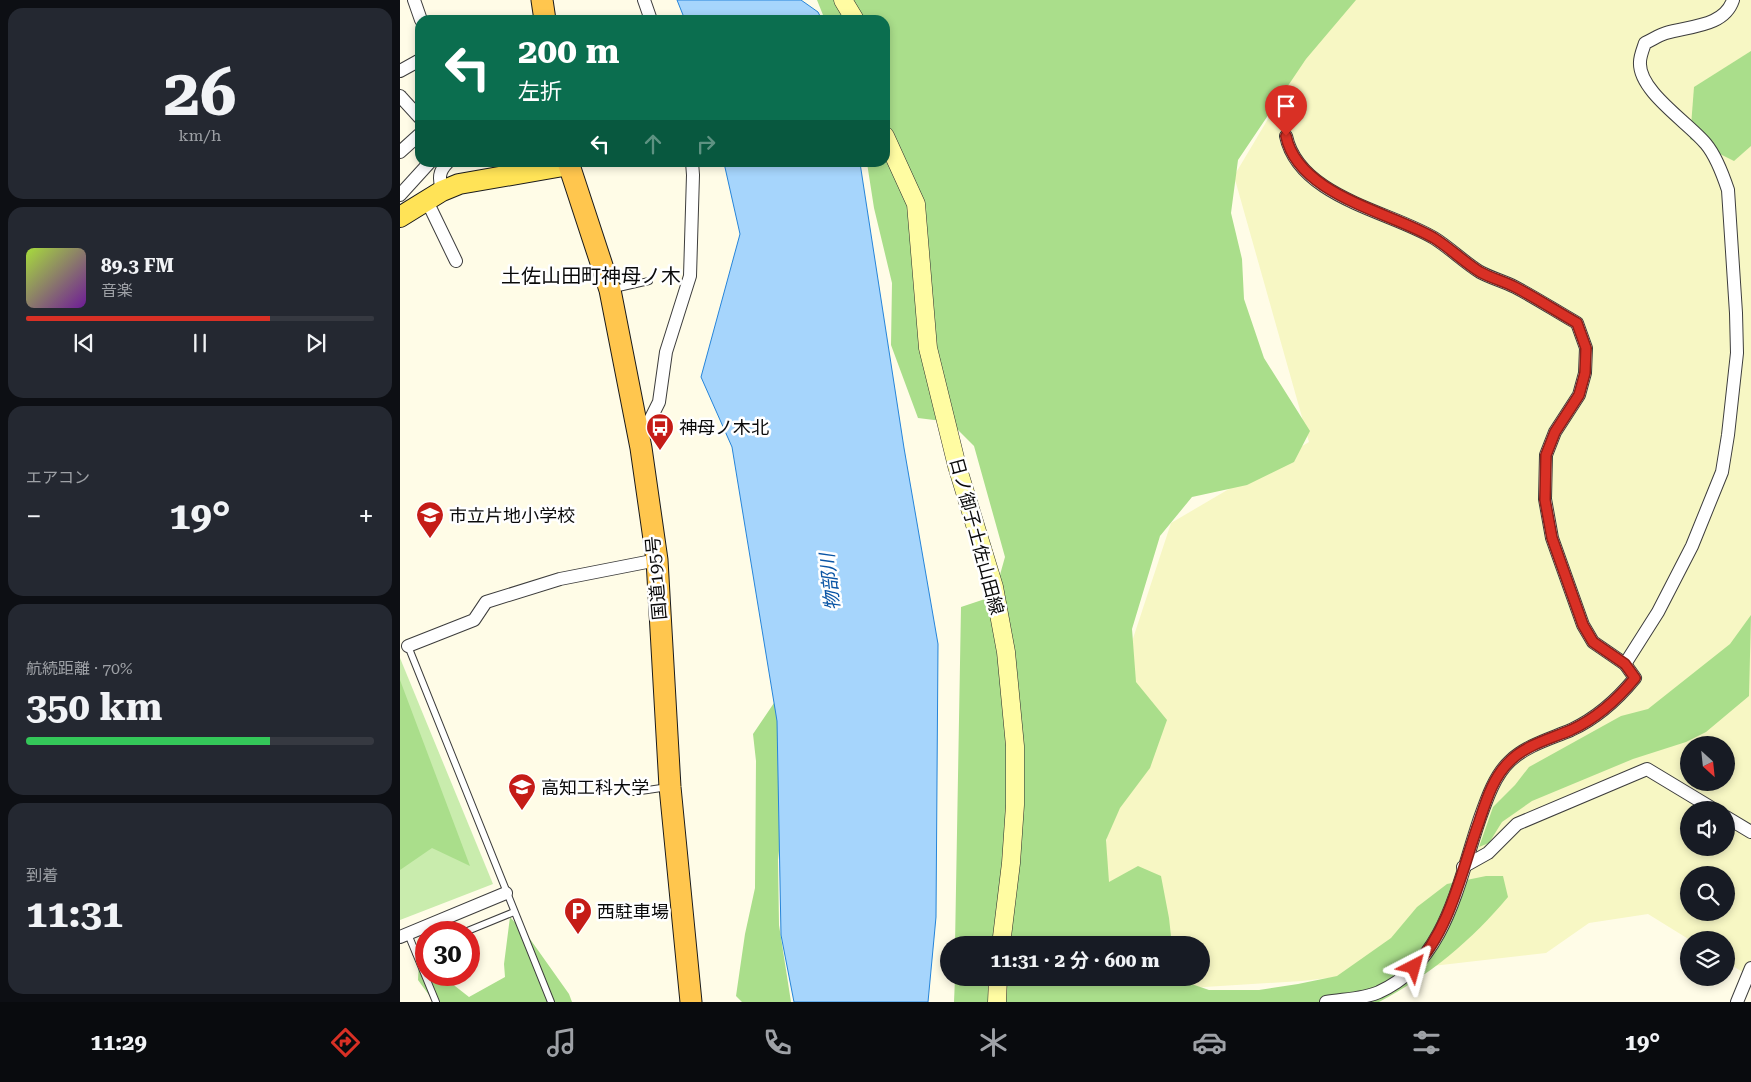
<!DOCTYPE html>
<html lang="ja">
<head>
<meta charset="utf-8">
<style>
  body { margin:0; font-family:"Roboto Serif","Noto Sans JP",serif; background:#242831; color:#f1f3f6; height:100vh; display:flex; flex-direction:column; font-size:19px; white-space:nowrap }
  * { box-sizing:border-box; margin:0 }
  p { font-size:16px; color:#9ea1a6 }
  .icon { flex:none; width:28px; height:28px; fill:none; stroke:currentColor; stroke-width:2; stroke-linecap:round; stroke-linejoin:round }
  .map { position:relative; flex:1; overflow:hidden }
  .sheet { display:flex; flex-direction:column; gap:8px; padding:8px; background:#0d0f14; width:400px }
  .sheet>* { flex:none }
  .banner { position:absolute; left:15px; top:15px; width:475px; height:152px; border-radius:15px; box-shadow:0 2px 8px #0003; background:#0b6e4f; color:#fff; overflow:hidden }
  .needle { width:32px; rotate:153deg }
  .fabs { position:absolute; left:1280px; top:736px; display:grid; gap:10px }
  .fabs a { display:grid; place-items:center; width:55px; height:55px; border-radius:50%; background:#171b24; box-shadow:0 2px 8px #0003; font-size:25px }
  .speed { position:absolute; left:15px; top:921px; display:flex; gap:10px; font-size:25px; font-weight:700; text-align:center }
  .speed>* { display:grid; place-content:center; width:65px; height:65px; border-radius:50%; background:#171b24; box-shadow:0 2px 8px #0003; line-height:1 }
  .speed .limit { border:8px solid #d22; background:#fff; color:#111 }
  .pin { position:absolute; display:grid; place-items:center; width:42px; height:42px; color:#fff; margin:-51px -21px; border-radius:50% 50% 50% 0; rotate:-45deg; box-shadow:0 0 5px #0007 }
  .pin .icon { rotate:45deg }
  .me { position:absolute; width:55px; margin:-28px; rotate:39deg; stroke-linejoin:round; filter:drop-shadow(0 0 4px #0008) }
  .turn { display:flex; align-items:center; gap:18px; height:105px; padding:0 20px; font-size:22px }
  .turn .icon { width:65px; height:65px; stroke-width:2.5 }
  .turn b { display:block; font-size:35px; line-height:42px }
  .lanes { display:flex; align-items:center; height:48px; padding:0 20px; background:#0003; justify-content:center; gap:25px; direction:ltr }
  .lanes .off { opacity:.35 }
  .big { font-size:38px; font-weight:700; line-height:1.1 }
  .sheet .card { flex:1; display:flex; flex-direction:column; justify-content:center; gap:8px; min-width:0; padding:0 18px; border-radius:15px; background:#242831 }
  .sheet .dial { align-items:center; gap:0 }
  .dial b { font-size:65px; line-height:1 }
  .song { display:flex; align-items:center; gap:15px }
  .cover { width:60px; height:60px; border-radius:8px; background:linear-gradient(135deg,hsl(80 70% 55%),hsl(280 70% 35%)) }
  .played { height:5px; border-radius:2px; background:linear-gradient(90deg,#d93025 70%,#363941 70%) }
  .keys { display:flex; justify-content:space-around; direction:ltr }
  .heat { display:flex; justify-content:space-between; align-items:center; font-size:28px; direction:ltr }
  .charge { height:8px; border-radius:4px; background:linear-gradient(90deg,#34c759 70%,#363941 0) }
  .trip { position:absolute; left:540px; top:936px; width:270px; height:50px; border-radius:25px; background:#171b24; box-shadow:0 2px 8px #0003; font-weight:700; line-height:50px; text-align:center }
  .menu { display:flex; height:80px; justify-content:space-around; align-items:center; background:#090b0e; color:#9ea1a6 }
  .menu .icon { width:35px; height:35px }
  .menu .active { color:#d93025 }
  .menu b { font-size:22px; color:#f1f3f6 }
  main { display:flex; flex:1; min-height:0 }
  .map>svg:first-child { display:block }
</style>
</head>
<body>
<main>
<section class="sheet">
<div class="card dial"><b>26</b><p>km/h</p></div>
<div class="card">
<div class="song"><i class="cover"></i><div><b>89.3 FM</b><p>音楽</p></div></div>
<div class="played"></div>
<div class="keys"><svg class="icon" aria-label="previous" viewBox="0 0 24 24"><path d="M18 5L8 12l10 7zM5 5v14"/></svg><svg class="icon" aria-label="pause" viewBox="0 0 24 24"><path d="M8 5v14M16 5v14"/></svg><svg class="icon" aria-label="next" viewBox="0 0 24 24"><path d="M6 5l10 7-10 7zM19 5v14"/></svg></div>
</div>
<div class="card"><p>エアコン</p>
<div class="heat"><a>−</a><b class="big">19°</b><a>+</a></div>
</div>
<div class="card"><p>航続距離 · 70%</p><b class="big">350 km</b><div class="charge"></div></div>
<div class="card"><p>到着</p><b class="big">11:31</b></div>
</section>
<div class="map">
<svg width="1351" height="1002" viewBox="0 0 1351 1002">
  <rect width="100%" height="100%" fill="#fffce7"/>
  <path fill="#f7f7c4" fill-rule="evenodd" d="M 939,0 L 1351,0 L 1351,977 L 1326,962 L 1326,940 L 1290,940 L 1248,914 L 1189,923 L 1146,953 L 902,981 L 693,994 L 694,978 L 801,978 L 801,945 L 697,945 L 721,675 L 771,523 L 909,442 L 834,176 ZM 1289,745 L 1326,745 L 1326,782 L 1289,782 ZM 1289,810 L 1326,810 L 1326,848 L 1289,848 ZM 1289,875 L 1326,875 L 1326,912 L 1289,912 Z"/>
  <path fill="#c9ecad" d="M 0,658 L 93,884 L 0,920 Z"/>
  <g fill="#aade8b">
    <path d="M 417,0 L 956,0 L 906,59 L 838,160 L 831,213 L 842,259 L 844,299 L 864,358 L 910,431 L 894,462 L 847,485 L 792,497 L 760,536 L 732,629 L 736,682 L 767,720 L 750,768 L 720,808 L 706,840 L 709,882 L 738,866 L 761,876 L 769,918 L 772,945 L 555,945 L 561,607 L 594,596 L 605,557 L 574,446 L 550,422 L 518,418 L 491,345 L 492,283 L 474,208 L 467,163 L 485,162 L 485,20 L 425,20 Z"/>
    <path d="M 1351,51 L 1351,146 L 1334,161 L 1290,139 L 1294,87 Z"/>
    <path d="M 1351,615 L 1349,696 L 1306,732 L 1286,742 L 1233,759 L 1132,801 L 1102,822 L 1089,843 L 1079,847 L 1093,807 L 1115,785 L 1129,767 L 1221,716 L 1248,709 L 1330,644 Z"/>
    <path d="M 0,680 L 70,866 L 32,848 L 0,870 Z"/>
    <path d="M 376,700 L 386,734 L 384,805 L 378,860 L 379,925 L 391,1002 L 342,1002 L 336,996 L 345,934 L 355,888 L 356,761 L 353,734 Z"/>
    <path d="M 1086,876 L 1103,876 L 1108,897 C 1072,940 1029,976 979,1002 L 554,1002 L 555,978 L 774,978 L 809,990 L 859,990 L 898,984 L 937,976 L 991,938 L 1017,907 L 1047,884 Z"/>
    <path d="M 110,917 L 130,939 L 169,994 L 172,1002 L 34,1002 L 18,980 L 20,942 L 26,954 L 26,975 L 41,975 L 69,997 L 105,977 L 104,964 Z"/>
  </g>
  <g fill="#a6d5fc" stroke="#2684d9">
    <path d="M 277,0 L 401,0 L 418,12 L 422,20 L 285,20 Z"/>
    <path d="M 324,163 L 460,163 L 504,448 L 538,644 L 536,917 L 528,1002 L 394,1002 L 381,935 L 377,721 L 332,447 L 301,377 L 340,234 Z"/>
  </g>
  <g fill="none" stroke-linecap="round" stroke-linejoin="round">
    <g stroke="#3d3d3d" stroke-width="8">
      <g id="service">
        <path d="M 214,289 L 249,281"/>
        <path d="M 8,646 L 151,1002"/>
        <path d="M 234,792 L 268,787"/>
        <path d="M 65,932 L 114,912"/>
        <path d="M 8,934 L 36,1002"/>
        <path d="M 16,953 L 26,949"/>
      </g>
    </g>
    <g stroke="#3d3d3d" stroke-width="14">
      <g id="minor">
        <path d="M 14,0 L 21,20"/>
        <path d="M 244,0 L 251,20"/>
        <path d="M 0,71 L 20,60"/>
        <path d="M 0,96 L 20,118"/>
        <path d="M 886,136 C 899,197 989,211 1034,238 C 1050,248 1064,262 1080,272 C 1091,278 1103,281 1115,287 C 1136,298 1156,311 1177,323 L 1186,348 L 1185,373 L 1179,395 L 1155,432 L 1146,455 L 1145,499 L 1152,538 L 1183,625 L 1193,642 L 1225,664 L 1235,678 C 1217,700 1197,718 1171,730 C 1150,739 1127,745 1110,761 C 1094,776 1086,801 1079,821 C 1058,883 1045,963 979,992 C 964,999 943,999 926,1002"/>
        <path d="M 0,152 L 20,134"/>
        <path d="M 42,191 C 39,178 38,172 48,162"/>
        <path d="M 0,195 L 30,162"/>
        <path d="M 27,201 L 56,261"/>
        <path d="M 240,440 L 259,402 L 266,352 L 290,276 L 293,175 L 292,162"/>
        <path d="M 8,646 L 74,620 L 86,602 L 160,579 L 257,560"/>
        <path d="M 1225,664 L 1258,612 L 1292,546 L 1322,472 L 1328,435 L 1337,353 L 1336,313 L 1328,190 C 1323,175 1316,156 1306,144 C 1289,123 1238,91 1240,62 C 1240,56 1243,49 1245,43 C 1252,40 1259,35 1266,33 C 1289,26 1324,27 1333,0"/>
        <path d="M 1326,817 L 1351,832"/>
        <path d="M 1063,867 L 1088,853 L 1117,824 L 1247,769 L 1315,810"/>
        <path d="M 0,937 L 106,893"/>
        <path d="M 1337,1002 L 1351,968"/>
      </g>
    </g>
    <g stroke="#2c2c2c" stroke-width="19">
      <g id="secondary">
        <path d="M 443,0 L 455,20"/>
        <path d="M 485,136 L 516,204 L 528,348 L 557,466 L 594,587 L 606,652 L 615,746 L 615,805 L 611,863 L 601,945"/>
        <path d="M 597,1002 L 598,978"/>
      </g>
    </g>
    <g stroke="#1b1b1b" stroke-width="22">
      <path id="primary" d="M 0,217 L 42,191 L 59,184 L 169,165"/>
    </g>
    <g stroke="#1b1b1b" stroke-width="23">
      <g id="trunk">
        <path d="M 142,0 L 145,20"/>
        <path d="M 168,162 L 210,290 L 241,448 L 257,560 L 270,787 L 291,1002"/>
      </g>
    </g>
    <use href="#service" stroke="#fff" stroke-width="6"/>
    <use href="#minor" stroke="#fff" stroke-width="12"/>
    <use href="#secondary" stroke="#fffca2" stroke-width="18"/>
    <use href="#primary" stroke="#ffe357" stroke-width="20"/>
    <use href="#trunk" stroke="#ffc64e" stroke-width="21"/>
  </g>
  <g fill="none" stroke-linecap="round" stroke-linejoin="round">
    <g stroke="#8d1f18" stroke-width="12">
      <path id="route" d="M 886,136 C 898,195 990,212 1034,238 C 1050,248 1064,262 1080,272 C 1091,278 1103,281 1115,287 C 1136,298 1156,311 1177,323 L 1186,348 L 1185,373 L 1179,395 L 1155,432 L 1146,455 L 1145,500 L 1152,538 L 1183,625 L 1193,642 L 1225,664 L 1235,678 C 1217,700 1197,718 1171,730 C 1150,739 1126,745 1110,761 C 1093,777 1086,801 1079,822 C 1062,869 1050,931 1014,967"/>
    </g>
    <use href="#route" stroke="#d93025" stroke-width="9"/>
  </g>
  <defs>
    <g id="bus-pin" transform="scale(1.4375)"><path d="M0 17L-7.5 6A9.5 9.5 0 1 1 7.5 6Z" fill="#c51c17" stroke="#fff"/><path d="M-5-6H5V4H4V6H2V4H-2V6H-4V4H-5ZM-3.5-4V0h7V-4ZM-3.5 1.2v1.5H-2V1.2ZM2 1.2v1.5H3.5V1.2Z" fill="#fff"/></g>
    <g id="school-pin" transform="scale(1.4375)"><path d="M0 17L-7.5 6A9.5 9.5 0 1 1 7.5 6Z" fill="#c51c17" stroke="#fff"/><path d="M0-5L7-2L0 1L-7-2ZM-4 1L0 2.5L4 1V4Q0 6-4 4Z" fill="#fff"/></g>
    <g id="university-pin" transform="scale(1.4375)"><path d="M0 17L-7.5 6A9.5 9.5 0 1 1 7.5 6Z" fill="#c51c17" stroke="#fff"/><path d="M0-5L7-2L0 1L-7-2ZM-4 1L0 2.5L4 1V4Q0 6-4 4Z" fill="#fff"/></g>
    <g id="parking-pin" transform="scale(1.4375)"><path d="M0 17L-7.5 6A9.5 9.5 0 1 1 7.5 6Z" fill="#c51c17" stroke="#fff"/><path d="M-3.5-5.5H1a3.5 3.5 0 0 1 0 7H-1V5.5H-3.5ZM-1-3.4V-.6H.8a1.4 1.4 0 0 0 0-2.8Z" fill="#fff"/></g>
  </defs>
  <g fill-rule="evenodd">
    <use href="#bus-pin" x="260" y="427"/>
    <use href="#school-pin" x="30" y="515"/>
    <use href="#university-pin" x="122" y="787"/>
    <use href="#parking-pin" x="178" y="911"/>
  </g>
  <g text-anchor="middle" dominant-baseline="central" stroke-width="5" stroke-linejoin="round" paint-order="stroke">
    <g font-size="18" fill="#0a0a0a" stroke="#fff" text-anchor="start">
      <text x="279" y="427">神母ノ木北</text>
      <text x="49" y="515">市立片地小学校</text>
      <text x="141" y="787">高知工科大学</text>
      <text x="197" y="911">西駐車場</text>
    </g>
    <g font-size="18" fill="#0a0a0a" stroke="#fff">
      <text transform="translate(577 536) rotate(75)">日ノ御子土佐山田線</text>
      <text transform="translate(256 578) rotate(-95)">国道195号</text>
    </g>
    <g font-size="19" font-style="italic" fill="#0a55a5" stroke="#fff">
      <text transform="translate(430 582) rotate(-96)">物部川</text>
    </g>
    <g font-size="20" fill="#0a0a0a" stroke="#fff">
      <text x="191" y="276">土佐山田町神母ノ木</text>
    </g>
  </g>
</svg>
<div class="fabs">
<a><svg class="needle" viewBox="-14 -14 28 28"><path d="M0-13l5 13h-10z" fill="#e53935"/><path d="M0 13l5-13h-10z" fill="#9ea1a6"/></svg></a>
<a><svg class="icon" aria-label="sound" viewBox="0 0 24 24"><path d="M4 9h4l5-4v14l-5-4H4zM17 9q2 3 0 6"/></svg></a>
<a><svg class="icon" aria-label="search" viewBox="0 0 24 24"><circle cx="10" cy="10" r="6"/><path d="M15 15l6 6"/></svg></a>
<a><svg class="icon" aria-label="layers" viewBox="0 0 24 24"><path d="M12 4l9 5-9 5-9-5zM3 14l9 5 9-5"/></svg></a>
</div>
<div class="speed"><div class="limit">30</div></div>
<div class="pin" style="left:886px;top:136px;background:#d93025"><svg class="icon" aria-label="arrive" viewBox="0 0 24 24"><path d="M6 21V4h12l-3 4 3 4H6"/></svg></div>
<svg class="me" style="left:1014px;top:967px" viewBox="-20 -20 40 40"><path d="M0-17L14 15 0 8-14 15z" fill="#d93025" stroke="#fff" stroke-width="4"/></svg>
<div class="trip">11:31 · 2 分 · 600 m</div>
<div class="banner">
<div class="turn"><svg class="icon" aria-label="left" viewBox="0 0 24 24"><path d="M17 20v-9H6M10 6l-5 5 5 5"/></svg><div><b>200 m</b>左折</div></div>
<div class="lanes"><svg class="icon" aria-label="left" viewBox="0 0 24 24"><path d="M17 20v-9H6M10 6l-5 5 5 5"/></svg><svg class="icon off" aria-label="ahead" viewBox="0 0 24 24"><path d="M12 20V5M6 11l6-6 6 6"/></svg><svg class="icon off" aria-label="right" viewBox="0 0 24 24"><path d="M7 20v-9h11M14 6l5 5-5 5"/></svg></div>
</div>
</div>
</main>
<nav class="menu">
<b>11:29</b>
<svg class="icon active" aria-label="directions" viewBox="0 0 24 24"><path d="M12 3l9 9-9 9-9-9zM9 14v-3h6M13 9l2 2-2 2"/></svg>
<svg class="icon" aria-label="music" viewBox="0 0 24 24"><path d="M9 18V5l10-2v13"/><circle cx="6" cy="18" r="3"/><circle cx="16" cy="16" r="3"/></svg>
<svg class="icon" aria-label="phone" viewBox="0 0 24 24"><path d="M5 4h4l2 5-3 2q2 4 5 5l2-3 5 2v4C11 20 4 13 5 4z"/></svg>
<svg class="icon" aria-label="climate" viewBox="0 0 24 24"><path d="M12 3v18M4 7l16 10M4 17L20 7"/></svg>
<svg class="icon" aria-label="car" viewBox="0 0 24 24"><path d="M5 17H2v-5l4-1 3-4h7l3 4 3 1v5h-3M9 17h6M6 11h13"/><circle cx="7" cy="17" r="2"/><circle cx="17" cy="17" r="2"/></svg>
<svg class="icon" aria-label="filters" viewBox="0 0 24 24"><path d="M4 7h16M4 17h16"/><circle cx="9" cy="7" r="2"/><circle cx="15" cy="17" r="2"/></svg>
<b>19°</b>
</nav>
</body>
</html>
